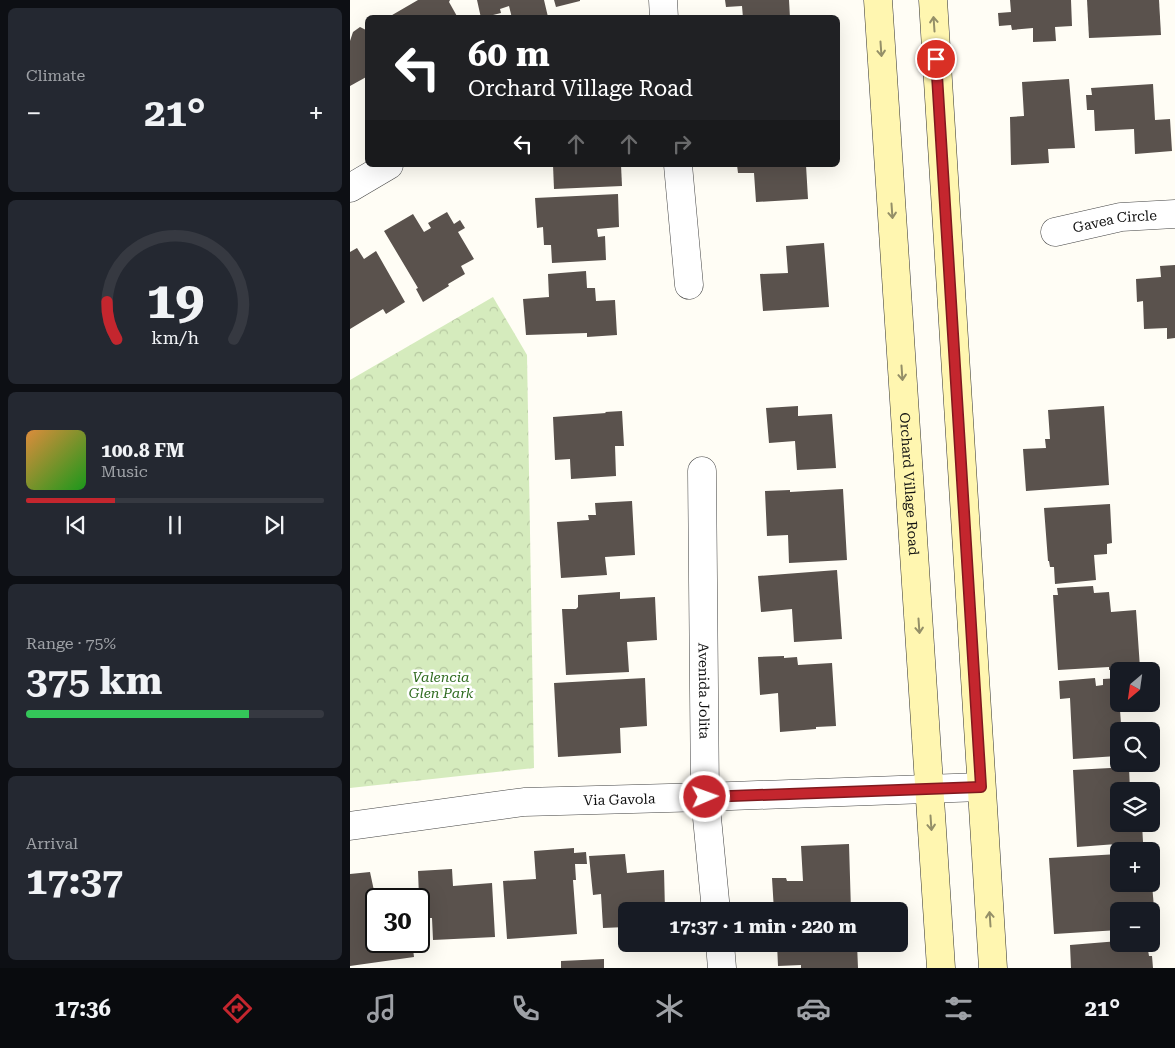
<!DOCTYPE html>
<html lang="en">
<head>
<meta charset="utf-8">
<style>
  body { margin:0; font-family:"Roboto Serif",serif; background:#242831; color:#f1f3f6; height:100vh; display:flex; flex-direction:column; font-size:19px; white-space:nowrap }
  * { box-sizing:border-box; margin:0 }
  p { font-size:16px; color:#9ea1a6 }
  .icon { flex:none; width:28px; height:28px; fill:none; stroke:currentColor; stroke-width:2; stroke-linecap:round; stroke-linejoin:round }
  .map { position:relative; flex:1; overflow:hidden }
  .details { display:flex; flex-direction:column; gap:8px; padding:8px; background:#0d0f14; width:350px }
  .details>* { flex:none }
  .guide { position:absolute; left:15px; top:15px; width:475px; height:152px; border-radius:8px; box-shadow:0 5px 20px #0002; background:#202124; color:#fff; overflow:hidden }
  .needle { width:32px; rotate:209deg }
  .tools { position:absolute; left:760px; top:662px; display:grid; gap:10px }
  .tools a { display:grid; place-items:center; width:50px; height:50px; border-radius:8px; background:#171b24; box-shadow:0 5px 20px #0002; font-size:25px }
  .speed { position:absolute; left:15px; top:888px; display:flex; gap:10px; font-size:25px; font-weight:700; text-align:center }
  .speed>* { display:grid; place-content:center; width:65px; height:65px; border-radius:50%; background:#171b24; box-shadow:0 5px 20px #0002; line-height:1 }
  .speed .limit { border:2px solid #111; border-radius:8px; background:#fff; color:#111 }
  .pin { position:absolute; display:grid; place-items:center; width:42px; height:42px; color:#fff; margin:-21px; border:2px solid #fff; border-radius:50%; box-shadow:0 1px 5px #0007 }
  .me { position:absolute; width:55px; margin:-28px; rotate:88deg; stroke-linejoin:round; filter:drop-shadow(0 0 4px #0008) }
  .turn { display:flex; align-items:center; gap:18px; height:105px; padding:0 20px; font-size:22px }
  .turn .icon { width:65px; height:65px; stroke-width:2.5 }
  .turn b { display:block; font-size:35px; line-height:42px }
  .lanes { display:flex; align-items:center; height:48px; padding:0 20px; background:#0003; justify-content:center; gap:25px; direction:ltr }
  .lanes .off { opacity:.35 }
  .big { font-size:38px; font-weight:700; line-height:1.1 }
  .details .tile { flex:1; display:flex; flex-direction:column; justify-content:center; gap:8px; min-width:0; padding:0 18px; border-radius:8px; background:#242831 }
  .details .dial { align-items:center; gap:0 }
  .dial svg { height:130px; overflow:visible; fill:none; stroke:#363941; stroke-width:7; stroke-linecap:round; text-anchor:middle }
  .dial text { fill:#f1f3f6; stroke:none }
  .song { display:flex; align-items:center; gap:15px }
  .cover { width:60px; height:60px; border-radius:8px; background:linear-gradient(135deg,hsl(30 70% 55%),hsl(120 70% 35%)) }
  .played { height:5px; border-radius:2px; background:linear-gradient(90deg,#c4262e 30%,#363941 30%) }
  .keys { display:flex; justify-content:space-around; direction:ltr }
  .heat { display:flex; justify-content:space-between; align-items:center; font-size:28px; direction:ltr }
  .charge { height:8px; border-radius:4px; background:linear-gradient(90deg,#34c759 75%,#363941 0) }
  .trip { position:absolute; left:268px; top:902px; width:290px; height:50px; border-radius:8px; background:#171b24; box-shadow:0 5px 20px #0002; font-weight:700; line-height:50px; text-align:center }
  .tab-bar { display:flex; height:80px; justify-content:space-around; align-items:center; background:#090b0e; color:#9ea1a6 }
  .tab-bar .icon { width:35px; height:35px }
  .tab-bar .on { color:#c4262e }
  .tab-bar b { font-size:22px; color:#f1f3f6 }
  main { display:flex; flex:1; min-height:0 }
  .map>svg:first-child { display:block }
</style>
</head>
<body>
<main>
<section class="details">
<div class="tile"><p>Climate</p>
<div class="heat"><a>−</a><b class="big">21°</b><a>+</a></div>
</div>
<div class="tile dial"><svg viewBox="0 0 100 80">
<path d="M14 69A42 42 0 1 1 86 69"/>
<path d="M14 69A42 42 0 0 1 8 46" stroke="#c4262e"/>
<text x="50" y="56" font-size="32" font-weight="700">19</text>
<text x="50" y="72" font-size="11">km/h</text>
</svg></div>
<div class="tile">
<div class="song"><i class="cover"></i><div><b>100.8 FM</b><p>Music</p></div></div>
<div class="played"></div>
<div class="keys"><svg class="icon" aria-label="previous" viewBox="0 0 24 24"><path d="M18 5L8 12l10 7zM5 5v14"/></svg><svg class="icon" aria-label="pause" viewBox="0 0 24 24"><path d="M8 5v14M16 5v14"/></svg><svg class="icon" aria-label="next" viewBox="0 0 24 24"><path d="M6 5l10 7-10 7zM19 5v14"/></svg></div>
</div>
<div class="tile"><p>Range · 75%</p><b class="big">375 km</b><div class="charge"></div></div>
<div class="tile"><p>Arrival</p><b class="big">17:37</b></div>
</section>
<div class="map">
<svg width="825" height="968" viewBox="0 0 825 968">
  <defs>
    <pattern id="park-crowns" width="20" height="18" patternUnits="userSpaceOnUse" patternTransform="scale(1.25)"><rect width="20" height="18" fill="#d5ebbd"/><path d="M2 6a3 3 0 1 1 6 0M12 15a3 3 0 1 1 6 0" fill="none" stroke="#b6c8a1"/></pattern>
  </defs>
  <rect width="100%" height="100%" fill="#fffdf5"/>
  <path fill="url(#park-crowns)" d="M 143,297 L 177,355 L 184,768 L 0,788 L 0,380 Z"/>
  <g fill="#5a524d">
    <path d="M 68,0 L 100,0 L 99,2 L 108,18 L 37,18 Z"/>
    <path d="M 127,0 L 194,0 L 198,17 L 162,18 L 159,6 L 150,9 L 151,13 L 131,18 Z"/>
    <path d="M 204,0 L 230,0 L 230,1 L 206,7 Z"/>
    <path d="M 375,0 L 439,0 L 440,18 L 393,18 L 392,6 L 376,7 Z"/>
    <path d="M 660,0 L 721,0 L 722,26 L 705,27 L 706,41 L 683,42 L 683,28 L 662,30 L 661,25 L 649,26 L 648,13 L 661,12 Z"/>
    <path d="M 737,0 L 809,0 L 811,35 L 739,38 Z"/>
    <path d="M 10,27 L 18,31 L 18,76 L 0,86 L 0,41 L 3,32 Z"/>
    <path d="M 719,79 L 725,148 L 698,149 L 699,163 L 661,165 L 660,117 L 674,116 L 672,82 Z"/>
    <path d="M 803,84 L 805,120 L 820,119 L 822,151 L 785,154 L 784,129 L 745,131 L 744,110 L 737,110 L 736,95 L 742,95 L 741,88 Z"/>
    <path d="M 203,165 L 271,165 L 272,186 L 204,189 Z"/>
    <path d="M 387,165 L 456,165 L 458,199 L 406,202 L 404,173 L 388,173 Z"/>
    <path d="M 268,194 L 269,227 L 247,229 L 248,237 L 255,236 L 256,260 L 202,263 L 201,245 L 194,245 L 193,227 L 187,228 L 185,198 Z"/>
    <path d="M 97,212 L 104,224 L 110,220 L 115,228 L 108,232 L 124,259 L 111,266 L 115,274 L 98,284 L 99,286 L 73,302 L 66,289 L 68,288 L 34,231 L 63,214 L 74,232 L 81,228 L 78,223 Z"/>
    <path d="M 474,243 L 479,307 L 413,311 L 410,274 L 438,273 L 436,246 Z"/>
    <path d="M 7,248 L 14,259 L 26,251 L 55,302 L 36,314 L 33,309 L 0,329 L 0,252 Z"/>
    <path d="M 825,265 L 825,338 L 817,339 L 817,328 L 794,329 L 793,301 L 787,302 L 786,279 L 811,277 L 810,266 Z"/>
    <path d="M 236,271 L 237,288 L 245,288 L 246,301 L 265,300 L 267,335 L 237,337 L 237,333 L 176,335 L 173,299 L 199,297 L 198,274 Z"/>
    <path d="M 448,406 L 448,416 L 482,414 L 486,468 L 447,470 L 445,441 L 419,443 L 416,408 Z"/>
    <path d="M 754,406 L 759,485 L 676,491 L 673,449 L 696,448 L 695,439 L 700,439 L 698,410 Z"/>
    <path d="M 272,411 L 274,446 L 265,446 L 266,476 L 221,479 L 220,459 L 205,460 L 203,417 L 256,413 L 255,412 Z"/>
    <path d="M 493,489 L 497,560 L 439,563 L 438,535 L 417,536 L 415,491 L 440,490 L 440,492 Z"/>
    <path d="M 282,501 L 285,555 L 255,557 L 257,575 L 211,578 L 207,522 L 239,520 L 238,515 L 246,515 L 245,503 Z"/>
    <path d="M 760,504 L 762,543 L 757,544 L 757,554 L 744,555 L 746,580 L 705,584 L 704,567 L 700,567 L 699,561 L 698,561 L 694,508 Z"/>
    <path d="M 487,570 L 492,639 L 444,642 L 442,609 L 411,612 L 408,576 Z"/>
    <path d="M 743,586 L 744,593 L 759,592 L 761,612 L 786,610 L 790,668 L 759,670 L 759,667 L 708,670 L 703,595 L 708,595 L 707,588 Z"/>
    <path d="M 270,592 L 270,599 L 305,597 L 307,640 L 277,642 L 279,672 L 216,675 L 212,609 L 226,609 L 228,607 L 228,595 Z"/>
    <path d="M 434,656 L 434,658 L 447,657 L 448,665 L 482,663 L 486,726 L 466,727 L 466,729 L 430,732 L 428,693 L 410,695 L 408,657 Z"/>
    <path d="M 295,678 L 297,726 L 270,728 L 271,753 L 208,757 L 204,683 Z"/>
    <path d="M 745,678 L 746,686 L 753,685 L 753,679 L 769,678 L 769,704 L 788,704 L 788,709 L 770,710 L 771,724 L 765,724 L 767,756 L 723,759 L 720,698 L 710,699 L 709,681 Z"/>
    <path d="M 779,767 L 780,791 L 769,791 L 769,824 L 792,824 L 793,842 L 727,847 L 723,770 Z"/>
    <path d="M 499,844 L 501,911 L 475,911 L 475,910 L 424,911 L 422,878 L 436,878 L 437,881 L 453,881 L 451,846 Z"/>
    <path d="M 224,848 L 224,853 L 236,852 L 237,864 L 225,864 L 226,880 L 223,880 L 227,934 L 157,939 L 153,881 L 186,879 L 184,851 Z"/>
    <path d="M 275,854 L 277,873 L 314,870 L 315,911 L 276,911 L 276,927 L 253,928 L 251,894 L 243,895 L 239,856 Z"/>
    <path d="M 769,854 L 769,884 L 802,884 L 804,908 L 769,911 L 769,930 L 704,934 L 699,858 Z"/>
    <path d="M 102,869 L 103,886 L 142,883 L 145,937 L 83,940 L 82,918 L 69,918 L 69,908 L 73,908 L 72,897 L 69,897 L 68,871 Z"/>
    <path d="M 20,872 L 26,900 L 26,941 L 62,941 L 64,957 L 0,966 L 0,874 Z"/>
    <path d="M 769,941 L 769,944 L 797,944 L 799,956 L 802,956 L 803,968 L 721,968 L 720,945 Z"/>
    <path d="M 427,944 L 507,944 L 508,968 L 451,968 L 451,965 L 428,966 Z"/>
    <path d="M 254,959 L 254,968 L 211,968 L 211,961 Z"/>
  </g>
  <g fill="none" stroke-linecap="round" stroke-linejoin="round">
    <g stroke="#444" stroke-width="29">
      <g id="minor">
        <path d="M 313,0 L 314,18"/>
        <path d="M 328,165 L 339,285"/>
        <path d="M 0,188 L 39,165"/>
        <path id="s1" d="M 705,232 L 771,217 L 825,214"/>
        <path id="s2" d="M 352,471 L 355,797 L 366,911"/>
        <path id="s3" d="M 0,826 L 174,802 L 355,797 L 631,787"/>
        <path d="M 370,944 L 372,968"/>
      </g>
    </g>
    <g stroke="#333" stroke-width="29">
      <g id="secondary">
        <path id="s4" d="M 528,0 L 591,968"/>
        <path d="M 583,0 L 643,968"/>
      </g>
    </g>
    <use href="#minor" stroke="#fff" stroke-width="28"/>
    <use href="#secondary" stroke="#fff6b0" stroke-width="28"/>
  </g>
  <defs><path id="oneway-shaft" d="M-6 0H5M1.5-3L5.5 0L1.5 3" fill="none" stroke-width="1.6" stroke-linecap="round" stroke-linejoin="round" transform="scale(1.25)"/></defs>
  <g stroke="#948f68">
    <use href="#oneway-shaft" transform="translate(584 24) rotate(-94)"/>
    <use href="#oneway-shaft" transform="translate(531 49) rotate(86)"/>
    <use href="#oneway-shaft" transform="translate(542 211) rotate(86)"/>
    <use href="#oneway-shaft" transform="translate(552 373) rotate(86)"/>
    <use href="#oneway-shaft" transform="translate(569 626) rotate(86)"/>
    <use href="#oneway-shaft" transform="translate(581 823) rotate(86)"/>
    <use href="#oneway-shaft" transform="translate(640 919) rotate(-94)"/>
  </g>
  <g fill="none" stroke-linecap="round" stroke-linejoin="round">
    <g stroke="#7f191e" stroke-width="12">
      <path id="route" d="M 355,797 L 631,787 L 586,59"/>
    </g>
    <use href="#route" stroke="#c4262e" stroke-width="9"/>
  </g>
  <g text-anchor="middle" dominant-baseline="central" stroke-width="5" stroke-linejoin="round" paint-order="stroke">
    <g font-size="14" fill="#111" stroke="#fff">
      <text stroke="none"><textPath href="#s1" startOffset="61">Gavea Circle</textPath></text>
      <text stroke="none"><textPath href="#s4" startOffset="485">Orchard Village Road</textPath></text>
      <text stroke="none"><textPath href="#s2" startOffset="220">Avenida Jolita</textPath></text>
      <text stroke="none"><textPath href="#s3" startOffset="271">Via Gavola</textPath></text>
    </g>
    <g font-size="14" font-style="italic" fill="#2f6b1f" stroke="#fff">
      <text x="91" y="677">Valencia<tspan x="91" dy="16">Glen Park</tspan></text>
    </g>
  </g>
</svg>
<div class="tools">
<a><svg class="needle" viewBox="-14 -14 28 28"><path d="M0-13l5 13h-10z" fill="#e53935"/><path d="M0 13l5-13h-10z" fill="#9ea1a6"/></svg></a>
<a><svg class="icon" aria-label="search" viewBox="0 0 24 24"><circle cx="10" cy="10" r="6"/><path d="M15 15l6 6"/></svg></a>
<a><svg class="icon" aria-label="layers" viewBox="0 0 24 24"><path d="M12 4l9 5-9 5-9-5zM3 14l9 5 9-5"/></svg></a>
<a>+</a>
<a>−</a>
</div>
<div class="speed"><div class="limit">30</div></div>
<div class="pin" style="left:586px;top:59px;background:#d93025"><svg class="icon" aria-label="arrive" viewBox="0 0 24 24"><path d="M6 21V4h12l-3 4 3 4H6"/></svg></div>
<svg class="me" style="left:355px;top:797px" viewBox="-20 -20 40 40"><circle r="17" fill="#c4262e" stroke="#fff" stroke-width="3"/><path d="M0-11L8 9 0 5-8 9z" fill="#fff"/></svg>
<div class="trip">17:37 · 1 min · 220 m</div>
<div class="guide">
<div class="turn"><svg class="icon" aria-label="left" viewBox="0 0 24 24"><path d="M17 20v-9H6M10 6l-5 5 5 5"/></svg><div><b>60 m</b>Orchard Village Road</div></div>
<div class="lanes"><svg class="icon" aria-label="left" viewBox="0 0 24 24"><path d="M17 20v-9H6M10 6l-5 5 5 5"/></svg><svg class="icon off" aria-label="ahead" viewBox="0 0 24 24"><path d="M12 20V5M6 11l6-6 6 6"/></svg><svg class="icon off" aria-label="ahead" viewBox="0 0 24 24"><path d="M12 20V5M6 11l6-6 6 6"/></svg><svg class="icon off" aria-label="right" viewBox="0 0 24 24"><path d="M7 20v-9h11M14 6l5 5-5 5"/></svg></div>
</div>
</div>
</main>
<nav class="tab-bar">
<b>17:36</b>
<svg class="icon on" aria-label="directions" viewBox="0 0 24 24"><path d="M12 3l9 9-9 9-9-9zM9 14v-3h6M13 9l2 2-2 2"/></svg>
<svg class="icon" aria-label="music" viewBox="0 0 24 24"><path d="M9 18V5l10-2v13"/><circle cx="6" cy="18" r="3"/><circle cx="16" cy="16" r="3"/></svg>
<svg class="icon" aria-label="phone" viewBox="0 0 24 24"><path d="M5 4h4l2 5-3 2q2 4 5 5l2-3 5 2v4C11 20 4 13 5 4z"/></svg>
<svg class="icon" aria-label="climate" viewBox="0 0 24 24"><path d="M12 3v18M4 7l16 10M4 17L20 7"/></svg>
<svg class="icon" aria-label="car" viewBox="0 0 24 24"><path d="M5 17H2v-5l4-1 3-4h7l3 4 3 1v5h-3M9 17h6M6 11h13"/><circle cx="7" cy="17" r="2"/><circle cx="17" cy="17" r="2"/></svg>
<svg class="icon" aria-label="filters" viewBox="0 0 24 24"><path d="M4 7h16M4 17h16"/><circle cx="9" cy="7" r="2"/><circle cx="15" cy="17" r="2"/></svg>
<b>21°</b>
</nav>
</body>
</html>
